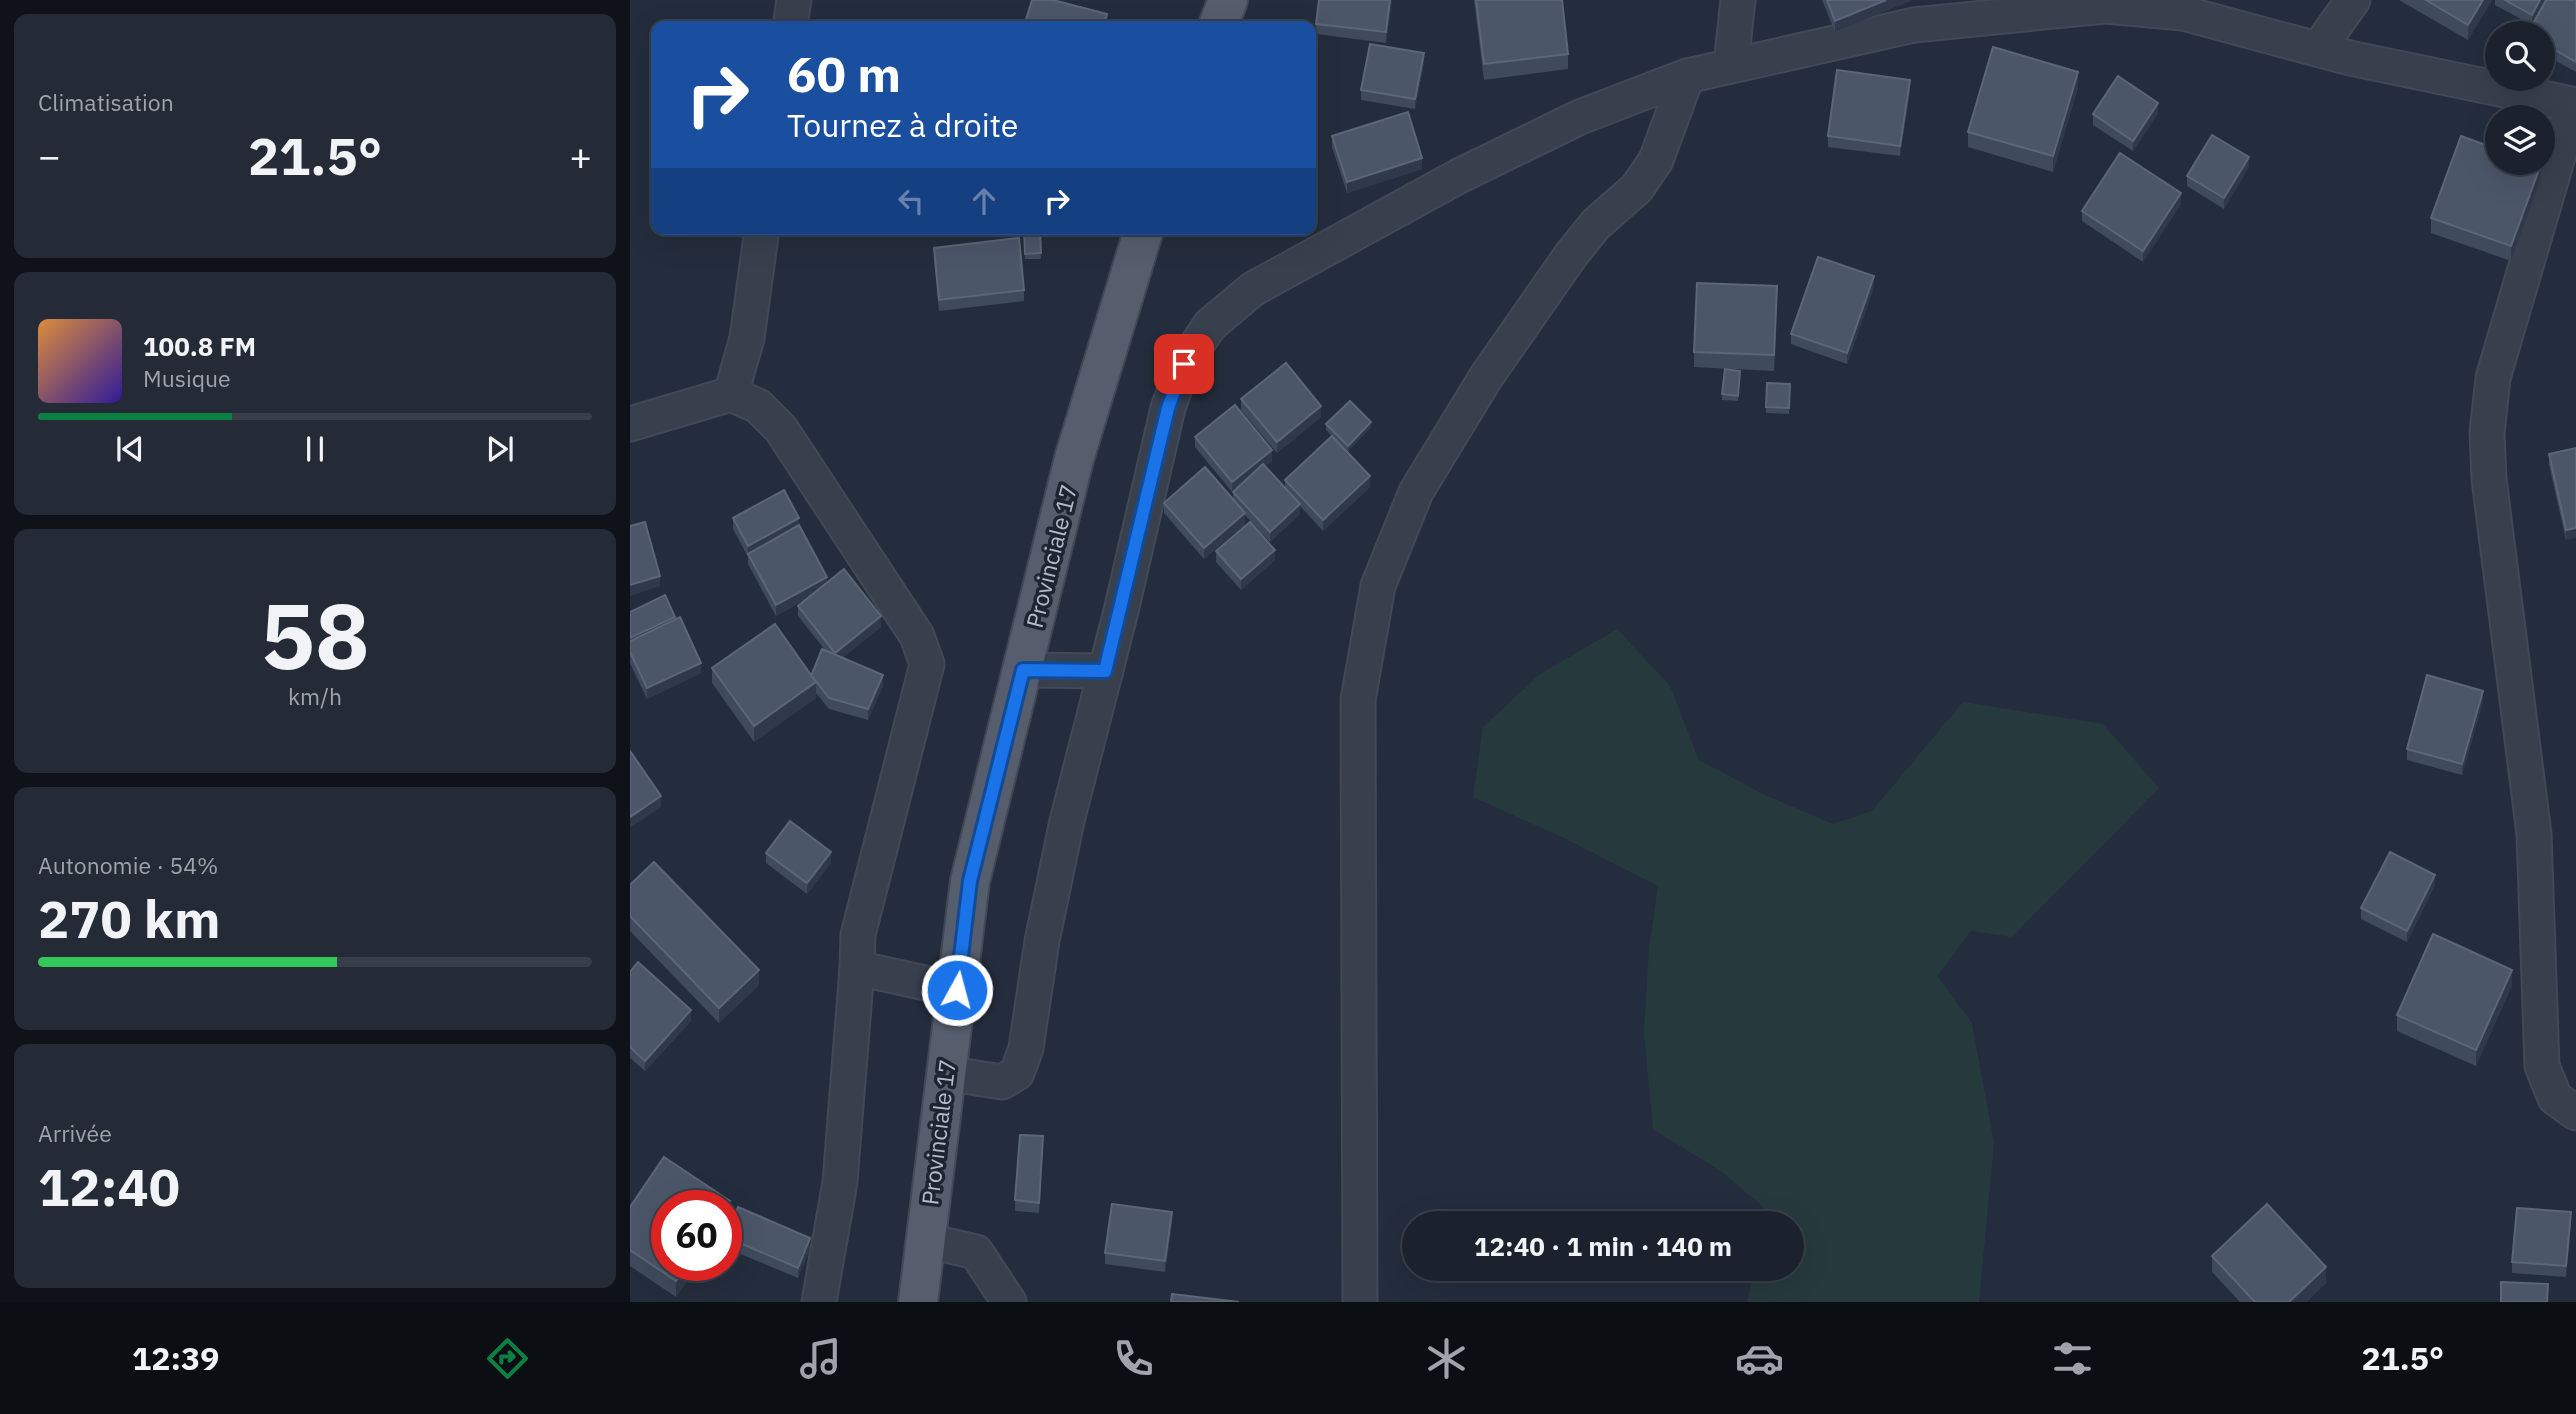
<!DOCTYPE html>
<html lang="fr">
<head>
<meta charset="utf-8">
<style>
  body { margin:0; font-family:"IBM Plex Sans",sans-serif; background:#242a36; color:#f1f3f6; height:100vh; display:flex; flex-direction:column; font-size:26px; white-space:nowrap }
  * { box-sizing:border-box; margin:0 }
  p { font-size:23px; color:#a0a4aa }
  .icon { flex:none; width:38px; height:38px; fill:none; stroke:currentColor; stroke-width:2; stroke-linecap:round; stroke-linejoin:round }
  .map { position:relative; flex:1; overflow:hidden }
  .panel { display:flex; flex-direction:column; gap:14px; padding:14px; background:#0f1319; width:630px }
  .panel>* { flex:none }
  .top-card { position:absolute; left:21px; top:21px; width:665px; height:214px; border-radius:14px; box-shadow:0 7px 28px #0002,0 0 0 2px #393f4a; background:#1a4fa0; color:#fff; overflow:hidden }
  .controls { position:absolute; left:1855px; top:21px; display:grid; gap:14px }
  .controls a { display:grid; place-items:center; width:70px; height:70px; border-radius:50%; background:#1b222e; box-shadow:0 7px 28px #0002,0 0 0 2px #393f4a; font-size:35px }
  .speed { position:absolute; left:21px; top:1190px; display:flex; gap:14px; font-size:35px; font-weight:700; text-align:center }
  .speed>* { display:grid; place-content:center; width:91px; height:91px; border-radius:50%; background:#1b222e; box-shadow:0 7px 28px #0002,0 0 0 2px #393f4a; line-height:1 }
  .speed .limit { border:10px solid #d22; background:#fff; color:#111 }
  .pin { position:absolute; display:grid; place-items:center; width:60px; height:60px; color:#fff; margin:-30px; border-radius:14px; box-shadow:0 4px 10px #0006 }
  .me { position:absolute; width:77px; margin:-38px; rotate:7deg; stroke-linejoin:round; filter:drop-shadow(0 0 5px #0008) }
  .turn { display:flex; align-items:center; gap:24px; height:147px; padding:0 21px; font-size:32px }
  .turn .icon { width:91px; height:91px; stroke-width:2.5 }
  .turn b { display:block; font-size:49px; line-height:60px }
  .lanes { display:flex; align-items:center; height:66px; padding:0 21px; background:#0003; justify-content:center; gap:35px; direction:ltr }
  .lanes .off { opacity:.35 }
  .big { font-size:52px; font-weight:700; line-height:1.1 }
  .panel .widget { flex:1; display:flex; flex-direction:column; justify-content:center; gap:10px; min-width:0; padding:0 24px; border-radius:14px; background:#242a36 }
  .panel .dial { align-items:center; gap:0 }
  .dial b { font-size:91px; line-height:1 }
  .song { display:flex; align-items:center; gap:21px }
  .cover { width:84px; height:84px; border-radius:10px; background:linear-gradient(135deg,hsl(30 70% 55%),hsl(250 70% 35%)) }
  .played { height:7px; border-radius:4px; background:linear-gradient(90deg,#0b8043 35%,#393f4a 35%) }
  .keys { display:flex; justify-content:space-around; direction:ltr }
  .heat { display:flex; justify-content:space-between; align-items:center; font-size:38px; direction:ltr }
  .charge { height:10px; border-radius:5px; background:linear-gradient(90deg,#34c759 54%,#393f4a 0) }
  .trip { position:absolute; left:772px; top:1211px; width:402px; height:70px; border-radius:35px; background:#1b222e; box-shadow:0 7px 28px #0002,0 0 0 2px #393f4a; font-weight:700; line-height:70px; text-align:center }
  .tabs { display:flex; height:112px; justify-content:space-around; align-items:center; background:#0b0e12; color:#a0a4aa }
  .tabs .icon { width:49px; height:49px }
  .tabs .selected { color:#0b8043 }
  .tabs b { font-size:32px; color:#f1f3f6 }
  main { display:flex; flex:1; min-height:0 }
  .map>svg:first-child { display:block }
</style>
</head>
<body>
<main>
<section class="panel">
<div class="widget"><p>Climatisation</p>
<div class="heat"><a>−</a><b class="big">21.5°</b><a>+</a></div>
</div>
<div class="widget">
<div class="song"><i class="cover"></i><div><b>100.8 FM</b><p>Musique</p></div></div>
<div class="played"></div>
<div class="keys"><svg class="icon" aria-label="previous" viewBox="0 0 24 24"><path d="M18 5L8 12l10 7zM5 5v14"/></svg><svg class="icon" aria-label="pause" viewBox="0 0 24 24"><path d="M8 5v14M16 5v14"/></svg><svg class="icon" aria-label="next" viewBox="0 0 24 24"><path d="M6 5l10 7-10 7zM19 5v14"/></svg></div>
</div>
<div class="widget dial"><b>58</b><p>km/h</p></div>
<div class="widget"><p>Autonomie · 54%</p><b class="big">270 km</b><div class="charge"></div></div>
<div class="widget"><p>Arrivée</p><b class="big">12:40</b></div>
</section>
<div class="map">
<svg width="1946" height="1302" viewBox="0 0 1946 1302">
  <rect width="100%" height="100%" fill="#242d3d"/>
  <path fill="#263a3e" d="M 987,629 L 1040,686 L 1069,760 L 1133,794 L 1203,824 L 1242,811 L 1333,702 L 1473,724 L 1529,788 L 1382,937 L 1341,931 L 1307,976 L 1342,1023 L 1364,1143 L 1349,1302 L 1117,1302 L 1125,1269 L 1162,1269 L 1162,1223 L 1136,1223 L 1138,1211 L 1092,1172 L 1023,1129 L 1014,1032 L 1019,949 L 1028,886 L 934,838 L 843,797 L 853,727 L 909,675 Z"/>
  <g fill="none" stroke-linecap="round" stroke-linejoin="round">
    <g stroke="#414957" stroke-width="37">
      <g id="minor">
        <path d="M 160,26 L 164,0"/>
        <path d="M 1688,49 L 1723,0"/>
        <path d="M 1101,65 L 1108,0"/>
        <path d="M 1943,106 L 1863,378 L 1857,433 L 1859,479 L 1904,834 L 1912,1066 L 1925,1098 L 1946,1113"/>
        <path d="M 101,394 L 117,338 L 132,229"/>
        <path d="M 0,424 L 101,394 L 128,406 L 151,429 L 287,636 L 297,664 L 228,935 L 227,968 L 327,990"/>
        <path d="M 393,670 L 476,671"/>
        <path d="M 314,1073 L 372,1082 L 387,1073 L 396,1048 L 412,941 L 437,821 L 491,611 L 538,408 L 554,364 L 580,325 L 623,289 L 829,176 L 950,117 L 1057,76 L 1284,25 L 1475,6 L 1553,13 L 1720,58 L 1946,105"/>
        <path d="M 295,1240 L 346,1252 L 379,1302"/>
        <path d="M 189,1302 L 210,1182 L 227,968"/>
        <path d="M 730,1302 L 728,700 L 748,586 L 786,492 L 856,377 L 941,255 L 966,224 L 1007,188 L 1026,160 L 1057,76"/>
      </g>
    </g>
    <g stroke="#414957" stroke-width="42">
      <g id="primary">
        <path d="M 588,26 L 598,0"/>
        <path d="M 288,1302 L 340,881 L 444,459 L 514,229"/>
      </g>
    </g>
    <use href="#minor" stroke="#38404e" stroke-width="33"/>
    <use href="#primary" stroke="#565e6d" stroke-width="38"/>
  </g>
  <g fill="#3f4a5c">
    <path d="M 689,0 L 762,0 L 756,43 L 686,34 L 686,24 Z"/>
    <path d="M 844,0 L 932,0 L 938,54 L 938,69 L 854,80 Z"/>
    <path d="M 1192,0 L 1282,0 L 1205,32 Z"/>
    <path d="M 1769,0 L 1862,0 L 1838,40 Z"/>
    <path d="M 1865,0 L 1946,0 L 1946,72 L 1913,54 L 1913,33 L 1902,25 L 1865,5 Z"/>
    <path d="M 794,63 L 785,109 L 731,100 L 731,90 Z"/>
    <path d="M 1448,87 L 1423,172 L 1338,147 L 1338,132 Z"/>
    <path d="M 1280,90 L 1270,156 L 1198,147 L 1198,136 Z"/>
    <path d="M 1528,113 L 1503,151 L 1463,125 L 1463,114 Z"/>
    <path d="M 702,136 L 792,169 L 717,193 L 702,147 Z"/>
    <path d="M 1619,167 L 1594,209 L 1557,186 L 1557,176 Z"/>
    <path d="M 1911,179 L 1881,261 L 1801,233 L 1801,218 Z"/>
    <path d="M 1551,204 L 1513,262 L 1452,221 L 1452,211 Z"/>
    <path d="M 410,229 L 411,259 L 395,259 L 394,230 Z"/>
    <path d="M 304,248 L 394,290 L 394,301 L 309,311 L 304,258 Z"/>
    <path d="M 1244,287 L 1217,364 L 1161,344 L 1161,334 Z"/>
    <path d="M 1147,301 L 1144,371 L 1064,367 L 1064,352 Z"/>
    <path d="M 1110,371 L 1108,401 L 1092,400 L 1092,394 Z"/>
    <path d="M 1137,383 L 1160,384 L 1159,414 L 1136,413 Z"/>
    <path d="M 611,399 L 691,417 L 647,453 L 611,410 Z"/>
    <path d="M 696,424 L 741,427 L 718,451 L 703,436 L 740,487 L 693,531 L 670,506 L 670,514 L 640,542 L 615,515 L 615,524 L 574,559 L 534,513 L 534,503 L 603,499 L 603,492 L 604,490 L 602,492 L 565,447 L 565,437 L 642,461 L 635,466 L 655,488 L 655,480 L 702,436 L 696,430 Z"/>
    <path d="M 1946,448 L 1936,540 L 1919,465 L 1919,454 Z"/>
    <path d="M 103,518 L 169,526 L 197,582 L 251,627 L 212,658 L 253,686 L 238,720 L 199,709 L 186,693 L 186,698 L 124,742 L 82,683 L 82,668 L 181,676 L 195,650 L 168,616 L 168,606 L 176,599 L 146,616 L 118,564 L 118,557 L 103,529 Z"/>
    <path d="M 586,551 L 645,560 L 611,590 L 586,562 Z"/>
    <path d="M 0,612 L 45,619 L 71,673 L 17,699 L 0,663 Z"/>
    <path d="M 1853,701 L 1832,775 L 1777,760 L 1777,749 Z"/>
    <path d="M 136,853 L 201,863 L 177,894 L 136,863 Z"/>
    <path d="M 0,885 L 129,985 L 89,1023 L 0,931 Z"/>
    <path d="M 1805,885 L 1777,942 L 1731,919 L 1731,908 Z"/>
    <path d="M 0,972 L 61,1021 L 15,1071 L 0,1058 Z"/>
    <path d="M 1882,985 L 1846,1066 L 1767,1031 L 1767,1015 Z"/>
    <path d="M 413,1147 L 409,1213 L 385,1211 L 385,1200 Z"/>
    <path d="M 34,1157 L 100,1201 L 100,1217 L 96,1223 L 96,1206 L 37,1206 L 37,1265 L 68,1265 L 46,1297 L 0,1266 L 0,1207 Z"/>
    <path d="M 542,1222 L 535,1272 L 475,1264 L 475,1253 Z"/>
    <path d="M 1941,1223 L 1936,1277 L 1882,1273 L 1882,1262 Z"/>
    <path d="M 96,1234 L 180,1248 L 168,1278 L 96,1248 Z"/>
    <path d="M 1582,1256 L 1696,1283 L 1676,1302 L 1610,1302 L 1582,1272 Z"/>
  </g>
  <g fill="#2f394b">
    <path d="M 760,0 L 762,0 L 756,43 L 756,32 Z"/>
    <path d="M 1256,0 L 1282,0 L 1205,32 L 1205,21 Z"/>
    <path d="M 1853,0 L 1862,0 L 1838,40 L 1838,25 Z"/>
    <path d="M 1910,0 L 1916,0 L 1902,25 L 1902,15 Z"/>
    <path d="M 794,53 L 794,63 L 785,109 L 785,99 Z"/>
    <path d="M 1448,72 L 1448,87 L 1423,172 L 1423,156 Z"/>
    <path d="M 1280,80 L 1280,90 L 1270,156 L 1270,146 Z"/>
    <path d="M 1528,103 L 1528,113 L 1503,151 L 1503,141 Z"/>
    <path d="M 1619,157 L 1619,167 L 1594,209 L 1594,198 Z"/>
    <path d="M 792,158 L 792,169 L 717,193 L 717,182 Z"/>
    <path d="M 1911,164 L 1911,179 L 1881,261 L 1881,246 Z"/>
    <path d="M 1551,193 L 1551,204 L 1513,262 L 1513,251 Z"/>
    <path d="M 1244,276 L 1244,287 L 1217,364 L 1217,353 Z"/>
    <path d="M 1147,286 L 1147,301 L 1144,371 L 1144,355 Z"/>
    <path d="M 691,406 L 691,417 L 647,453 L 647,442 Z"/>
    <path d="M 741,422 L 741,427 L 718,451 L 718,446 Z"/>
    <path d="M 642,450 L 642,461 L 602,492 L 602,482 Z"/>
    <path d="M 740,476 L 740,487 L 693,531 L 693,520 Z"/>
    <path d="M 670,504 L 670,514 L 640,542 L 640,532 Z"/>
    <path d="M 615,513 L 615,524 L 574,559 L 574,548 Z"/>
    <path d="M 169,518 L 169,529 L 118,554 L 118,546 Z"/>
    <path d="M 1946,528 L 1946,538 L 1936,540 L 1936,530 Z"/>
    <path d="M 645,550 L 645,560 L 611,590 L 611,579 Z"/>
    <path d="M 30,576 L 30,586 L 0,596 L 0,585 Z"/>
    <path d="M 197,577 L 197,587 L 146,616 L 146,605 Z"/>
    <path d="M 251,616 L 251,627 L 205,663 L 205,653 Z"/>
    <path d="M 45,617 L 45,623 L 0,644 L 0,638 Z"/>
    <path d="M 71,663 L 71,673 L 17,699 L 17,688 Z"/>
    <path d="M 253,675 L 253,686 L 238,720 L 238,709 Z"/>
    <path d="M 186,682 L 186,698 L 124,742 L 124,726 Z"/>
    <path d="M 1853,691 L 1853,701 L 1832,775 L 1832,764 Z"/>
    <path d="M 31,796 L 31,807 L 0,828 L 0,817 Z"/>
    <path d="M 201,852 L 201,863 L 177,894 L 177,883 Z"/>
    <path d="M 1805,875 L 1805,885 L 1777,942 L 1777,931 Z"/>
    <path d="M 129,970 L 129,985 L 89,1023 L 89,1008 Z"/>
    <path d="M 1882,970 L 1882,985 L 1846,1066 L 1846,1050 Z"/>
    <path d="M 61,1010 L 61,1021 L 15,1071 L 15,1061 Z"/>
    <path d="M 413,1136 L 413,1147 L 409,1213 L 409,1203 Z"/>
    <path d="M 100,1201 L 100,1217 L 96,1223 L 96,1207 Z"/>
    <path d="M 542,1212 L 542,1222 L 535,1272 L 535,1261 Z"/>
    <path d="M 1941,1212 L 1941,1223 L 1936,1277 L 1936,1266 Z"/>
    <path d="M 180,1238 L 180,1248 L 168,1278 L 168,1268 Z"/>
    <path d="M 57,1265 L 68,1265 L 46,1297 L 46,1281 Z"/>
    <path d="M 1696,1267 L 1696,1283 L 1676,1302 L 1659,1302 Z"/>
  </g>
  <g fill="#4b5668" stroke="#5c6677" stroke-width="2">
    <path d="M 402,0 L 423,0 L 477,14 L 474,26 L 394,26 Z"/>
    <path d="M 689,0 L 760,0 L 756,32 L 686,24 Z"/>
    <path d="M 846,0 L 932,0 L 938,54 L 854,64 Z"/>
    <path d="M 1197,0 L 1256,0 L 1205,21 Z"/>
    <path d="M 1796,0 L 1853,0 L 1838,25 Z"/>
    <path d="M 1875,0 L 1910,0 L 1902,15 Z"/>
    <path d="M 1916,0 L 1946,0 L 1946,62 L 1913,43 L 1913,33 L 1898,33 Z"/>
    <path d="M 740,44 L 794,53 L 785,99 L 731,90 Z"/>
    <path d="M 1363,47 L 1448,72 L 1423,156 L 1338,132 Z"/>
    <path d="M 1207,70 L 1280,80 L 1270,146 L 1198,136 Z"/>
    <path d="M 1488,76 L 1528,103 L 1503,141 L 1463,114 Z"/>
    <path d="M 778,112 L 792,158 L 717,182 L 702,136 Z"/>
    <path d="M 1582,135 L 1619,157 L 1594,198 L 1557,176 Z"/>
    <path d="M 1831,136 L 1867,149 L 1867,163 L 1907,163 L 1911,164 L 1881,246 L 1801,218 Z"/>
    <path d="M 1490,153 L 1551,193 L 1513,251 L 1452,211 Z"/>
    <path d="M 410,229 L 411,253 L 395,254 L 394,230 Z"/>
    <path d="M 389,238 L 394,290 L 309,300 L 304,248 Z"/>
    <path d="M 1188,257 L 1244,276 L 1217,353 L 1161,334 Z"/>
    <path d="M 1067,283 L 1147,286 L 1144,355 L 1064,352 Z"/>
    <path d="M 656,363 L 691,406 L 647,442 L 611,399 Z"/>
    <path d="M 1095,369 L 1110,371 L 1108,396 L 1092,394 Z"/>
    <path d="M 1137,383 L 1160,384 L 1159,408 L 1136,407 Z"/>
    <path d="M 720,401 L 741,422 L 718,446 L 696,424 Z"/>
    <path d="M 605,405 L 642,450 L 602,482 L 565,437 Z"/>
    <path d="M 702,436 L 740,476 L 693,520 L 655,480 Z"/>
    <path d="M 1946,448 L 1946,528 L 1936,530 L 1919,454 Z"/>
    <path d="M 633,464 L 670,504 L 640,532 L 603,492 Z"/>
    <path d="M 575,467 L 615,513 L 574,548 L 534,503 Z"/>
    <path d="M 154,490 L 169,518 L 118,546 L 103,518 Z"/>
    <path d="M 15,522 L 30,576 L 0,585 L 0,526 Z"/>
    <path d="M 620,522 L 645,550 L 611,579 L 586,551 Z"/>
    <path d="M 169,525 L 197,577 L 146,605 L 118,554 Z"/>
    <path d="M 214,569 L 251,616 L 205,653 L 168,606 Z"/>
    <path d="M 35,595 L 45,617 L 0,638 L 0,612 Z"/>
    <path d="M 50,617 L 71,663 L 17,688 L 0,652 L 0,641 Z"/>
    <path d="M 145,624 L 186,682 L 124,726 L 82,668 Z"/>
    <path d="M 192,649 L 253,675 L 238,709 L 199,698 L 185,680 L 181,676 Z"/>
    <path d="M 1797,675 L 1853,691 L 1832,764 L 1777,749 Z"/>
    <path d="M 0,751 L 31,796 L 0,817 Z"/>
    <path d="M 160,821 L 201,852 L 177,883 L 136,853 Z"/>
    <path d="M 1760,852 L 1805,875 L 1777,931 L 1731,908 Z"/>
    <path d="M 24,862 L 129,970 L 89,1008 L 0,916 L 0,885 Z"/>
    <path d="M 1803,934 L 1882,970 L 1846,1050 L 1767,1015 Z"/>
    <path d="M 8,962 L 61,1010 L 15,1061 L 0,1047 L 0,972 Z"/>
    <path d="M 390,1135 L 413,1136 L 409,1203 L 385,1200 Z"/>
    <path d="M 34,1157 L 100,1201 L 96,1207 L 96,1206 L 37,1206 L 37,1265 L 57,1265 L 46,1281 L 0,1250 L 0,1207 Z"/>
    <path d="M 482,1204 L 542,1212 L 535,1261 L 475,1253 Z"/>
    <path d="M 1637,1204 L 1696,1267 L 1659,1302 L 1625,1302 L 1582,1256 Z"/>
    <path d="M 108,1207 L 180,1238 L 168,1268 L 96,1237 L 96,1234 Z"/>
    <path d="M 1887,1208 L 1941,1212 L 1936,1266 L 1882,1262 Z"/>
    <path d="M 1871,1282 L 1918,1284 L 1917,1302 L 1871,1302 Z"/>
    <path d="M 542,1294 L 609,1302 L 541,1302 Z"/>
  </g>
  <g fill="none" stroke-linecap="round" stroke-linejoin="round">
    <g stroke="#114b97" stroke-width="18">
      <path id="route" d="M 327,990 L 340,881 L 393,670 L 475,671 L 538,408 L 554,364"/>
    </g>
    <use href="#route" stroke="#1a73e8" stroke-width="12"/>
  </g>
  <g text-anchor="middle" dominant-baseline="central" stroke-width="7" stroke-linejoin="round" paint-order="stroke">
    <g font-size="23" fill="#b4bbc9" stroke="#1d2532">
      <text transform="translate(421 556) rotate(-76)">Provinciale 17</text>
      <text transform="translate(308 1132) rotate(-83)">Provinciale 17</text>
    </g>
  </g>
</svg>
<div class="controls">
<a><svg class="icon" aria-label="search" viewBox="0 0 24 24"><circle cx="10" cy="10" r="6"/><path d="M15 15l6 6"/></svg></a>
<a><svg class="icon" aria-label="layers" viewBox="0 0 24 24"><path d="M12 4l9 5-9 5-9-5zM3 14l9 5 9-5"/></svg></a>
</div>
<div class="speed"><div class="limit">60</div></div>
<div class="pin" style="left:554px;top:364px;background:#d93025"><svg class="icon" aria-label="arrive" viewBox="0 0 24 24"><path d="M6 21V4h12l-3 4 3 4H6"/></svg></div>
<svg class="me" style="left:327px;top:990px" viewBox="-20 -20 40 40"><circle r="17" fill="#1a73e8" stroke="#fff" stroke-width="3"/><path d="M0-11L8 9 0 5-8 9z" fill="#fff"/></svg>
<div class="trip">12:40 · 1 min · 140 m</div>
<div class="top-card">
<div class="turn"><svg class="icon" aria-label="right" viewBox="0 0 24 24"><path d="M7 20v-9h11M14 6l5 5-5 5"/></svg><div><b>60 m</b>Tournez à droite</div></div>
<div class="lanes"><svg class="icon off" aria-label="left" viewBox="0 0 24 24"><path d="M17 20v-9H6M10 6l-5 5 5 5"/></svg><svg class="icon off" aria-label="ahead" viewBox="0 0 24 24"><path d="M12 20V5M6 11l6-6 6 6"/></svg><svg class="icon" aria-label="right" viewBox="0 0 24 24"><path d="M7 20v-9h11M14 6l5 5-5 5"/></svg></div>
</div>
</div>
</main>
<nav class="tabs">
<b>12:39</b>
<svg class="icon selected" aria-label="directions" viewBox="0 0 24 24"><path d="M12 3l9 9-9 9-9-9zM9 14v-3h6M13 9l2 2-2 2"/></svg>
<svg class="icon" aria-label="music" viewBox="0 0 24 24"><path d="M9 18V5l10-2v13"/><circle cx="6" cy="18" r="3"/><circle cx="16" cy="16" r="3"/></svg>
<svg class="icon" aria-label="phone" viewBox="0 0 24 24"><path d="M5 4h4l2 5-3 2q2 4 5 5l2-3 5 2v4C11 20 4 13 5 4z"/></svg>
<svg class="icon" aria-label="climate" viewBox="0 0 24 24"><path d="M12 3v18M4 7l16 10M4 17L20 7"/></svg>
<svg class="icon" aria-label="car" viewBox="0 0 24 24"><path d="M5 17H2v-5l4-1 3-4h7l3 4 3 1v5h-3M9 17h6M6 11h13"/><circle cx="7" cy="17" r="2"/><circle cx="17" cy="17" r="2"/></svg>
<svg class="icon" aria-label="filters" viewBox="0 0 24 24"><path d="M4 7h16M4 17h16"/><circle cx="9" cy="7" r="2"/><circle cx="15" cy="17" r="2"/></svg>
<b>21.5°</b>
</nav>
</body>
</html>
